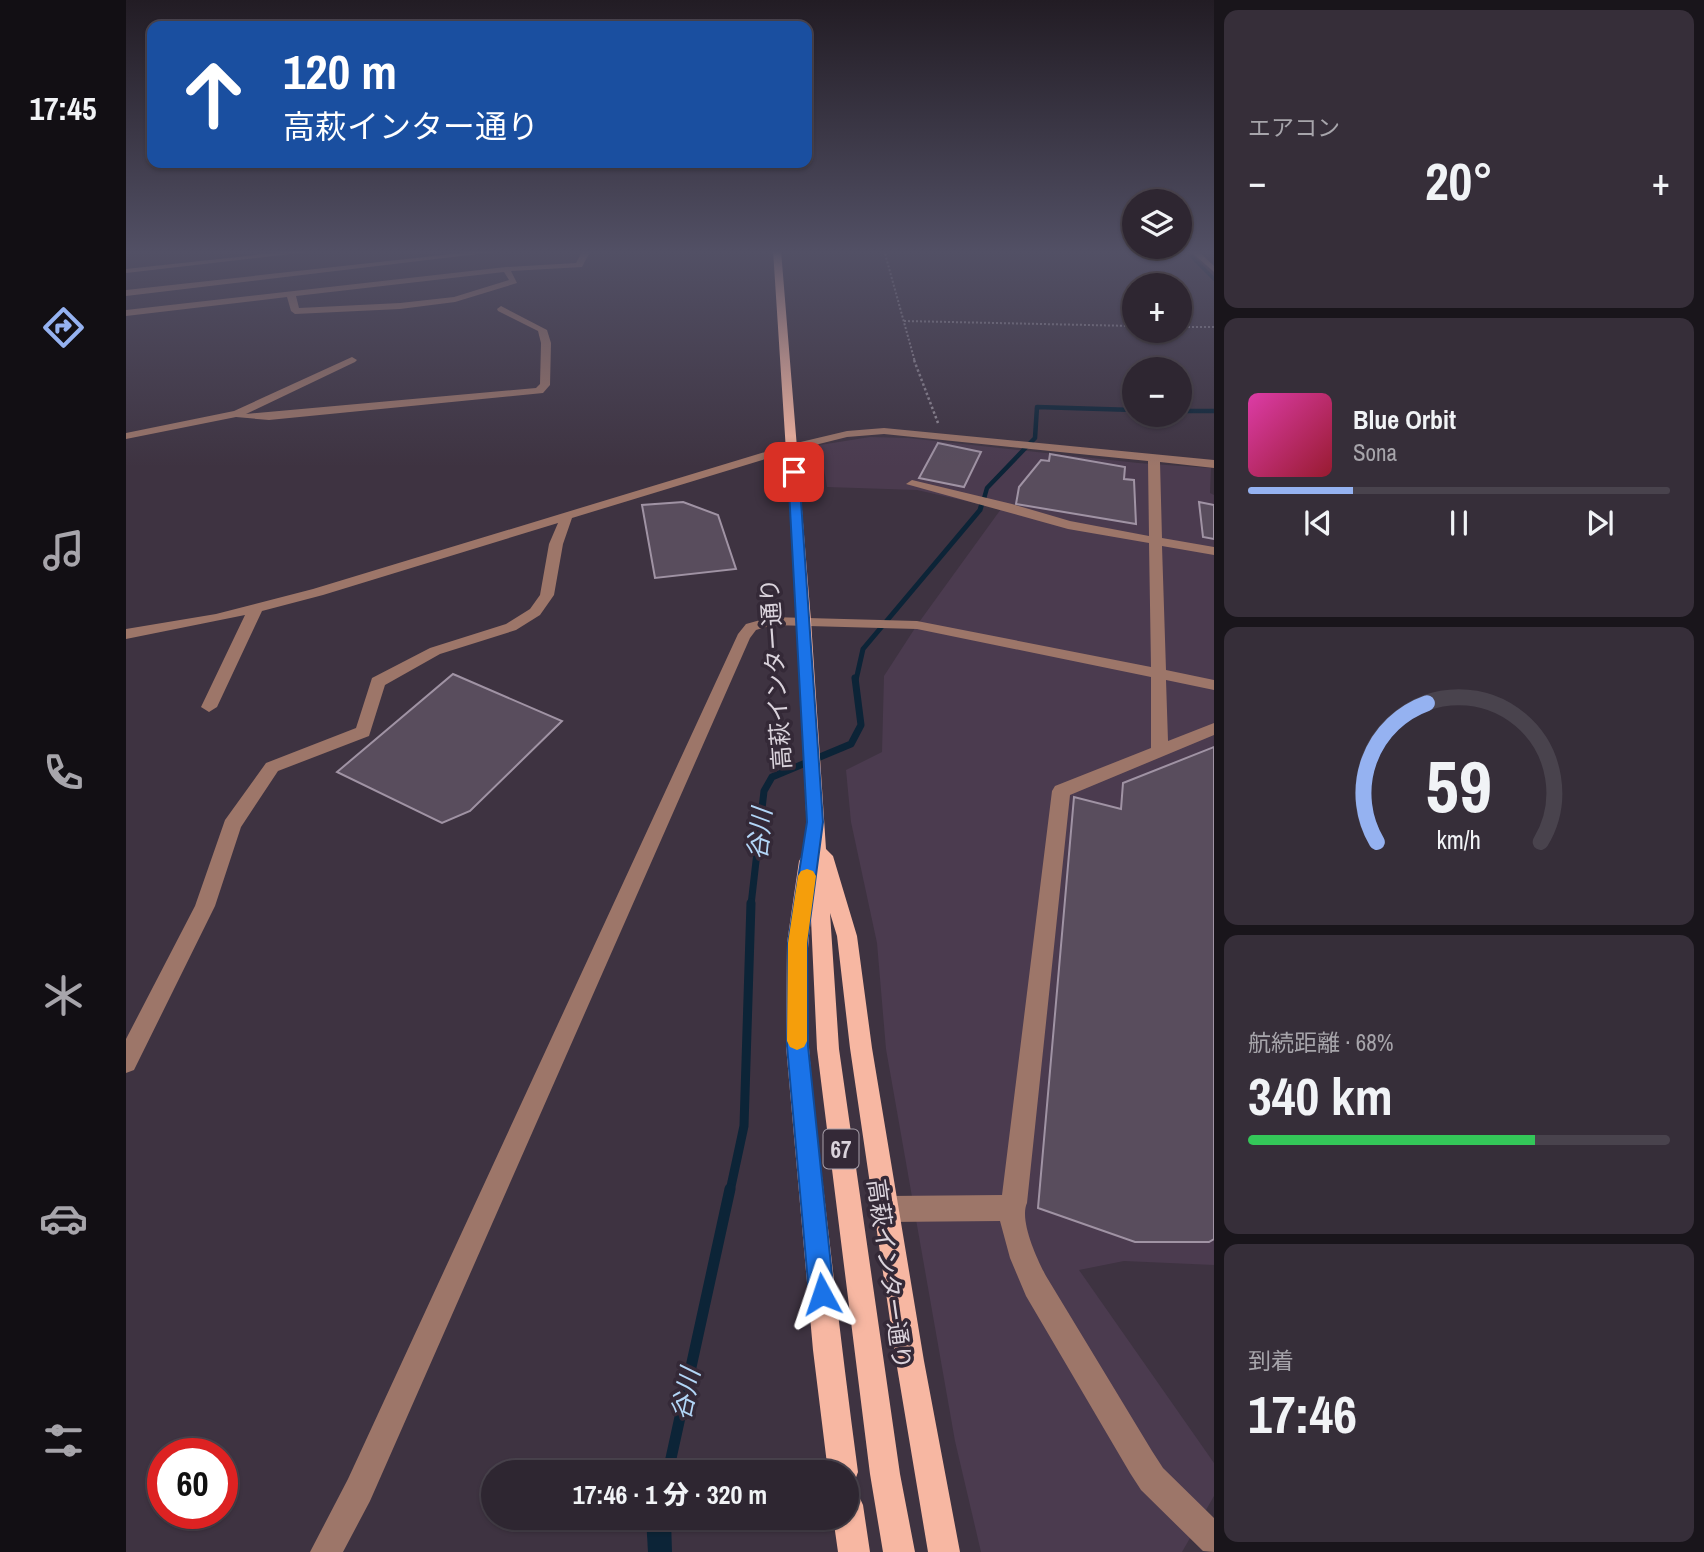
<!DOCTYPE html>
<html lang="ja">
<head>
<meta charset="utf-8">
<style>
  body { margin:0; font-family:"Archivo Narrow","Noto Sans JP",sans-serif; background:#362e39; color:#f1f3f6; height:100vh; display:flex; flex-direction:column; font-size:26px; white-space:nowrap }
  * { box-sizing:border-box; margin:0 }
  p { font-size:23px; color:#a7a5ab }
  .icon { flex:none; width:38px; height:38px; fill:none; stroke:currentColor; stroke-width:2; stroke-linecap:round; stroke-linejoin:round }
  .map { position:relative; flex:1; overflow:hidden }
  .details { display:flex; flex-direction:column; gap:10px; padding:10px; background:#19151b; width:490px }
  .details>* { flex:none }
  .banner { position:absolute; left:21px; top:21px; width:665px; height:147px; border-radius:14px; box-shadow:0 2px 5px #0004,0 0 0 2px #49434d; background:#1a4fa0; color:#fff; overflow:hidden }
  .tools { position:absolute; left:996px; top:189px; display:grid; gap:14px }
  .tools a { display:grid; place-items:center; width:70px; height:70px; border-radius:50%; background:#2e2631; box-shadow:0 2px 5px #0004,0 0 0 2px #49434d; font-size:35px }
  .speed { position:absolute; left:21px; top:1438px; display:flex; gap:14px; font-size:35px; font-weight:700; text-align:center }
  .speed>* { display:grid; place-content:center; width:91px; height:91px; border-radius:50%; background:#2e2631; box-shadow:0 2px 5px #0004,0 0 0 2px #49434d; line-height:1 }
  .speed .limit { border:10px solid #d22; background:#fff; color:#111 }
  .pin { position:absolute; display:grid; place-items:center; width:60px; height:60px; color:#fff; margin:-30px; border-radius:14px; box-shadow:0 4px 10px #0006 }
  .me { position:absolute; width:77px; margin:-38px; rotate:355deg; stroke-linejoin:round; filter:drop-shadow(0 0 5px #0008) }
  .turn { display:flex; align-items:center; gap:24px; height:147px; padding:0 21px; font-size:32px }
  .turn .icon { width:91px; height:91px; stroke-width:2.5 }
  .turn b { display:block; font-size:49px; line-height:60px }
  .big { font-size:52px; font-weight:800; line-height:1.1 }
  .details .widget { flex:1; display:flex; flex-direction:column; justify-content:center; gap:10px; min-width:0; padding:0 24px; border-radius:14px; background:#362e39 }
  .details .dial { align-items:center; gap:0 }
  .dial svg { height:182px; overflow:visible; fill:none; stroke:#49434d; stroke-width:7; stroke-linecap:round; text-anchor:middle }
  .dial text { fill:#f1f3f6; stroke:none }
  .song { display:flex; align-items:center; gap:21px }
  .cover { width:84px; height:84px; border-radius:10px; background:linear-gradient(135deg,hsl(320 70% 55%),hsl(350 70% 35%)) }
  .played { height:7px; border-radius:4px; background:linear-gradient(90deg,#95b2f1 25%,#49434d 25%) }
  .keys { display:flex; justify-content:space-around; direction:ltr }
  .heat { display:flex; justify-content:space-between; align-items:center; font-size:38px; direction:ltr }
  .charge { height:10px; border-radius:5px; background:linear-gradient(90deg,#34c759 68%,#49434d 0) }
  .trip { position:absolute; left:355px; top:1460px; width:378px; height:70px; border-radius:35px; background:#2e2631; box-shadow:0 2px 5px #0004,0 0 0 2px #49434d; font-weight:800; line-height:70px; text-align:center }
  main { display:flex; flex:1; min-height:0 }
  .tab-bar { display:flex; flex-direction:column; width:126px; justify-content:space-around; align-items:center; background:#120f14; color:#a7a5ab }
  .tab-bar .icon { width:49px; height:49px }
  .tab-bar .on { color:#95b2f1 }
  .tab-bar b { font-size:32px; color:#f1f3f6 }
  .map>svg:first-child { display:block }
</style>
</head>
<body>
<main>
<nav class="tab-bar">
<b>17:45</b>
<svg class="icon on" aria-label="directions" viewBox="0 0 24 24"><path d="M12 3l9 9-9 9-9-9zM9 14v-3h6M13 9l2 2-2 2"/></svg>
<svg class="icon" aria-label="music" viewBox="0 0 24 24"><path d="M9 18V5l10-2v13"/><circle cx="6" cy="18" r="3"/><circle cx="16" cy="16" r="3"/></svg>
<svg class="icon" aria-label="phone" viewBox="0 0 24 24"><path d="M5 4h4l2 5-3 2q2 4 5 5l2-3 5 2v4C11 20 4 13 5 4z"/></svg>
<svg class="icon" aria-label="climate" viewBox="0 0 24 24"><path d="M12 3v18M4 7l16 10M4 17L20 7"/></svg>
<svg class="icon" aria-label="car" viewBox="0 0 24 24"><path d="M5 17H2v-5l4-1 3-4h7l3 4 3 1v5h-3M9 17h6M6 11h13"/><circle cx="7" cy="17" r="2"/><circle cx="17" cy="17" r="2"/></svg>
<svg class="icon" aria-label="filters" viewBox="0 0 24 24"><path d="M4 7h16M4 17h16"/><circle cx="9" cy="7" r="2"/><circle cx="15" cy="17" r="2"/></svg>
</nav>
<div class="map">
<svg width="1088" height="1552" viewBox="0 0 1088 1552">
  <rect width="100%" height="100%" fill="#3e3341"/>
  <path fill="#4b3b4f" d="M 744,437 L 782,438 L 1012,463 L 1085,468 L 1084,493 L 1088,495 L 1088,1265 L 998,1261 L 953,1270 L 1088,1463 L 1088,1496 L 1056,1552 L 855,1552 L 829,1441 L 760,1049 L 751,943 L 725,822 L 720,770 L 756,752 L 758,676 L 791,625 L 875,509 L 791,490 L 701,487 L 694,445 Z"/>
  <path fill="#0c2437" d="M 520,1517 L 538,1517 L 545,1521 L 546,1552 L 522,1552 Z"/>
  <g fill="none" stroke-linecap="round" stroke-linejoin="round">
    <path stroke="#0c2437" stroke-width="3.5" d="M 1059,250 L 1088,279"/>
    <g stroke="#0c2437" stroke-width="4.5">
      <path d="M 1054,411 L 1088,411"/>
      <path d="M 857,502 L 861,488 L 909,438 L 911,407 L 1008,410"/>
    </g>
    <path stroke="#0c2437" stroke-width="5" d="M 730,680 L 737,649 L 854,510 L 857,500"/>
    <path stroke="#0c2437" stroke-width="7" d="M 625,905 L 638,791 L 646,777 L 725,744 L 735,725 L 729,678"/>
    <path stroke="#0c2437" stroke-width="9" d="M 604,1191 L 618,1126 L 625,903"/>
    <path stroke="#0c2437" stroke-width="11" d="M 542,1472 L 604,1189"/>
  </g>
  <g fill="#594d5d" stroke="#a093a4" stroke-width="2">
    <path d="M 812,443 L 855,452 L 838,487 L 793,478 Z"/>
    <path d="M 924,454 L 999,467 L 998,479 L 1008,480 L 1010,524 L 890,504 L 893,487 L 915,460 L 923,461 Z"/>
    <path d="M 557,502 L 592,515 L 610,569 L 529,578 L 516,505 Z"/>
    <path d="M 1073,502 L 1088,505 L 1088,539 L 1077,537 Z"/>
    <path d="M 327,674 L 436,721 L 344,811 L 316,823 L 211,772 Z"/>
    <path d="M 1088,747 L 1088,1239 L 1083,1242 L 1009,1242 L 912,1208 L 948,797 L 995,809 L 997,783 Z"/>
  </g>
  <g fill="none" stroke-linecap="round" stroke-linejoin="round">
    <g stroke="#928a95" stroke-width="2" stroke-dasharray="2 2" stroke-linecap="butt">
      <path d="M 758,250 L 789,362"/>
      <path d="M 778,321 L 1008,326"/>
      <path d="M 1054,327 L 1088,327"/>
    </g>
    <path stroke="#928a95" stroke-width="2.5" stroke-dasharray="2.5 2.5" stroke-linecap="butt" d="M 788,360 L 812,423"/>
    <g fill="#9d7669" fill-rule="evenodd">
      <path d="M 175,250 L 199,250 L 0,273 L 0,269 Z"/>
      <path d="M 362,250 L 385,250 L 0,296 L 0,290 Z"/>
      <path d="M 457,250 L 465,250 L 456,267 L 385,271 L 391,283 L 329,302 L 274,309 L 169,314 L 165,311 L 161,297 L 0,316 L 0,310 L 380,267 L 450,263 ZM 378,272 L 383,280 L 328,297 L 274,303 L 173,308 L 170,296 Z"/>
      <path d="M 1063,250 L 1071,250 L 1088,266 L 1088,272 Z"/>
      <path d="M 375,306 L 421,330 L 425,343 L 424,385 L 417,393 L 143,420 L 110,417 L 0,439 L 0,433 L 108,411 L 226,357 L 231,360 L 229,362 L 120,414 L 410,388 L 414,384 L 415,343 L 412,331 L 372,311 L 371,309 Z"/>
      <path d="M 758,428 L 1088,460 L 1088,468 L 1034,462 L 1036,538 L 1088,547 L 1088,555 L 1036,546 L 1040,670 L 1088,680 L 1088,690 L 1040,680 L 1042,741 L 1088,723 L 1088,735 L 944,795 L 901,1203 C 893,1220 911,1259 920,1276 L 1026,1451 L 1037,1468 L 1088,1518 L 1088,1552 L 1077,1551 L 1015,1490 L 1004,1473 L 900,1296 L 884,1258 L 874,1221 L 761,1222 L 752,1218 L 748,1209 L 752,1200 L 761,1196 L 876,1195 L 926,791 L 929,786 L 1025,748 L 1025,677 L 791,629 L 646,625 L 630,630 L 624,638 L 244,1501 L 217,1552 L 184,1552 L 222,1479 L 612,634 L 620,624 L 645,617 L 791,621 L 1025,667 L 1023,543 L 942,529 L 780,484 L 786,480 L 886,504 L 944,521 L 1023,536 L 1022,461 L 758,434 L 721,437 L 669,450 L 446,518 L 437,544 L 428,595 L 414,615 L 390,630 L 314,654 L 259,685 L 243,736 L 152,771 L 115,827 L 89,906 L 8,1070 L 0,1073 L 0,1039 L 69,906 L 99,820 L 140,763 L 230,728 L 246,678 L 304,648 L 380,624 L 404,609 L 414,595 L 423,544 L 432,523 L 197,595 L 136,611 L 91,707 L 83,712 L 75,707 L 119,615 L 0,639 L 0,629 L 90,614 L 187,589 L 662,445 L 721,431 Z"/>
    </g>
    <g fill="#f7b7a2" fill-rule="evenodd">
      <path d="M 647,250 L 655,250 L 685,621 L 700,849 L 707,856 L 731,936 L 746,1048 L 798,1361 L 834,1552 L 802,1552 L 770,1361 L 724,1048 L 711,936 L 704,913 L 713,1049 L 774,1474 L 789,1552 L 757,1552 L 744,1474 L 691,1049 L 685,919 C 674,998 686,1080 694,1159 C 706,1263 718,1368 732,1472 L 728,1483 L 721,1486 L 721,1472 L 702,1472 L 687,1350 L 660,1046 L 661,943 L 673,861 L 676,856 L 682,854 L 671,621 Z"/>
      <path d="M 721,1489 L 732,1494 L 737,1505 L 744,1552 L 712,1552 L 707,1517 L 721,1517 Z"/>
    </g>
  </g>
  <linearGradient id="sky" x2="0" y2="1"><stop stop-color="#221c24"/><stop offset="0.54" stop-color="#525065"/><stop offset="1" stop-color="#525065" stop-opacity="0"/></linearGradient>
  <rect width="1088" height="467" fill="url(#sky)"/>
  <path fill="#1a73e8" stroke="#114b97" stroke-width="2" d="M 668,468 L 673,472 L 697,822 L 681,943 L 682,1046 L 708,1294 L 704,1303 L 696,1307 L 687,1303 L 683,1294 L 661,1046 L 662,943 L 681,822 L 662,472 Z"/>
  <path fill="#f59e0b" d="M 681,869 L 687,871 L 690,876 L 681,943 L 681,1041 L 678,1047 L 671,1050 L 664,1047 L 661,1041 L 662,943 L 672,876 L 675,871 Z"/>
  <g text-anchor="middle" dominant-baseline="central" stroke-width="7" stroke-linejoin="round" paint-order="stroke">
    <rect fill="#342937" stroke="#a8a0aa" stroke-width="2" x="697.5" y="1129.5" width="35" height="39" rx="5"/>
    <g font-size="23" font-weight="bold" fill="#dad3dc">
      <text x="715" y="1149">67</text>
    </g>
    <g font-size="24" fill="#dad3dc" stroke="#342937">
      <text transform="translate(649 674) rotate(-94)">高萩インター通り</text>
      <text transform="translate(764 1274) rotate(82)">高萩インター通り</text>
    </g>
    <g font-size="26" font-style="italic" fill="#b2d6f7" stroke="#342937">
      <text transform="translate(633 834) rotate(-84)">谷川</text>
      <text transform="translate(559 1394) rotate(-78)">谷川</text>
    </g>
  </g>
</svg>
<div class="tools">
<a><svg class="icon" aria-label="layers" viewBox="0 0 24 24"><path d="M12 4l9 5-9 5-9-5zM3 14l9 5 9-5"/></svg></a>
<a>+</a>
<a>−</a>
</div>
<div class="speed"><div class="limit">60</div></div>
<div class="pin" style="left:668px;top:472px;background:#d93025"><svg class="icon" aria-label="arrive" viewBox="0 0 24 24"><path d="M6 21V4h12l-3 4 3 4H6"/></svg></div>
<svg class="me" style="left:696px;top:1294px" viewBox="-20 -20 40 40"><path d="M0-17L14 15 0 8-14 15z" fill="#1a73e8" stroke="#fff" stroke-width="4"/></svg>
<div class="trip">17:46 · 1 分 · 320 m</div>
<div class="banner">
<div class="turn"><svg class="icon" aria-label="ahead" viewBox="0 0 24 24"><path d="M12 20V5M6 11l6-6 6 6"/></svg><div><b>120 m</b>高萩インター通り</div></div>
</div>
</div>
<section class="details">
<div class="widget"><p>エアコン</p>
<div class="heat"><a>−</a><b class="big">20°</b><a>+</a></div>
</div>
<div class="widget">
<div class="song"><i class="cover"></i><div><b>Blue Orbit</b><p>Sona</p></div></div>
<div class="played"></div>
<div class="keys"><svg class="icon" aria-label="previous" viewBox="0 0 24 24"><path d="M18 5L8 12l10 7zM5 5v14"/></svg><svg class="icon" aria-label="pause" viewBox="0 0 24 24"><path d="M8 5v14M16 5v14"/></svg><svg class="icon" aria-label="next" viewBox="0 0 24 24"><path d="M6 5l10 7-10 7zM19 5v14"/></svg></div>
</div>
<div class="widget dial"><svg viewBox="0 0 100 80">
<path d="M14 69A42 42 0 1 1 86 69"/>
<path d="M14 69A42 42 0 0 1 36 8" stroke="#95b2f1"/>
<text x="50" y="56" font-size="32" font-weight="700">59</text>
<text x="50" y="72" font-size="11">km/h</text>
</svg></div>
<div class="widget"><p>航続距離 · 68%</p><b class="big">340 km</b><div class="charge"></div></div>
<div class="widget"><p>到着</p><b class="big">17:46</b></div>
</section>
</main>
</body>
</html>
